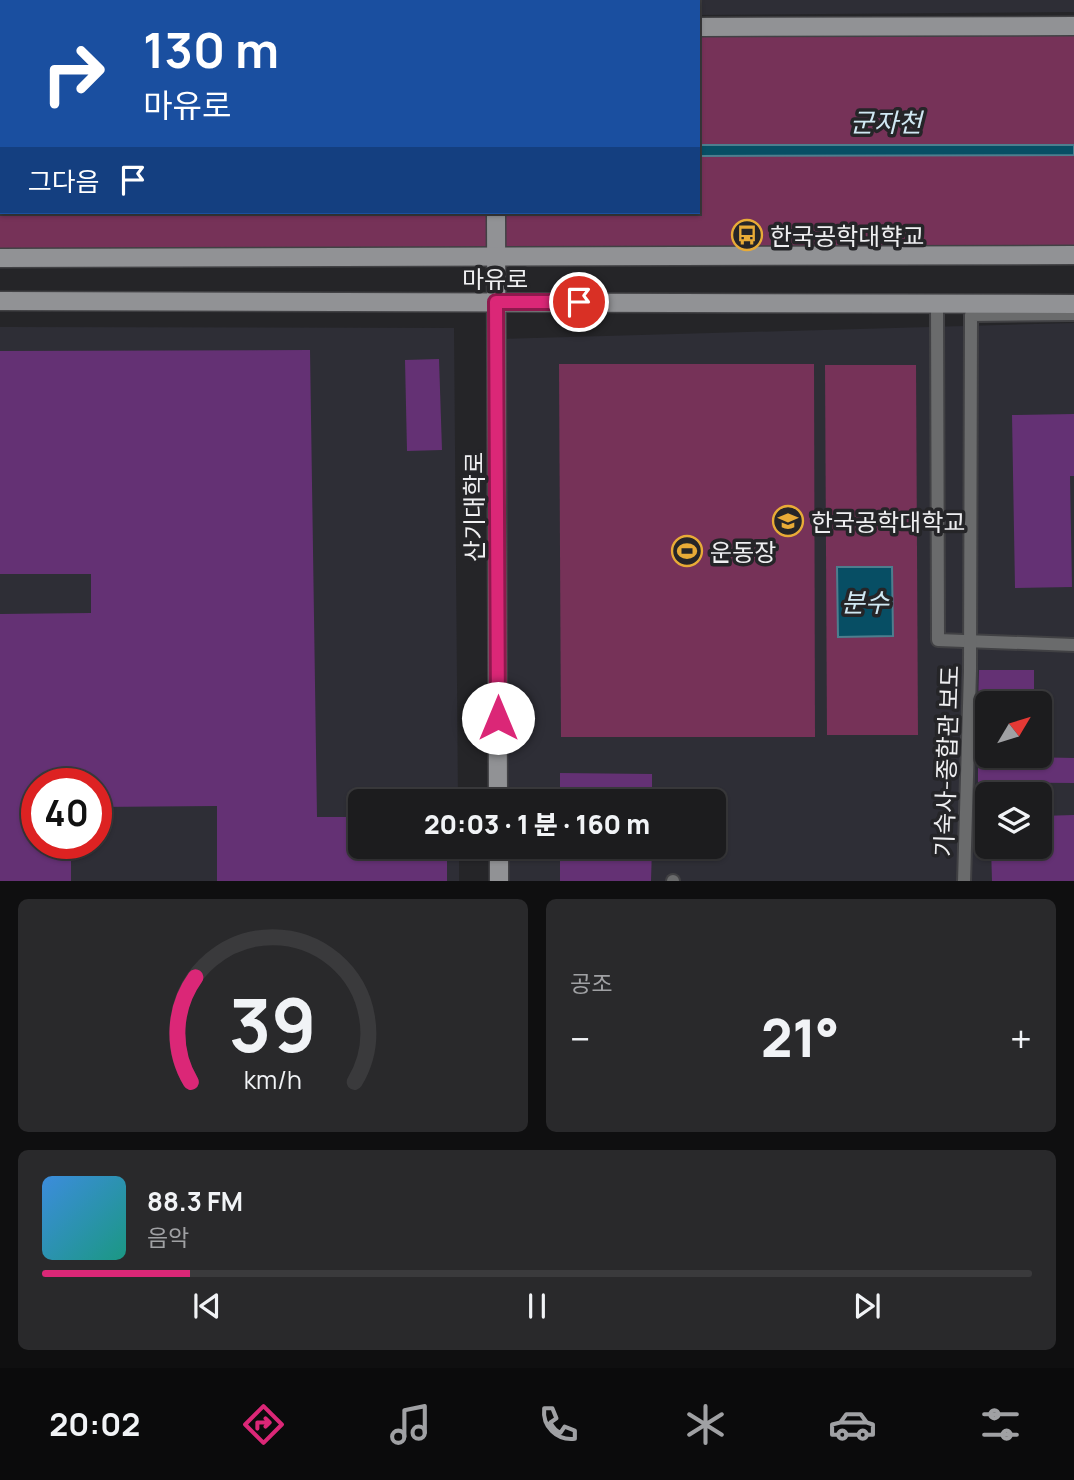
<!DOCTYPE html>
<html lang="ko">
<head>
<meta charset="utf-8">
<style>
  body { margin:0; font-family:Manrope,"Noto Sans KR",sans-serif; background:#29292b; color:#f1f3f6; height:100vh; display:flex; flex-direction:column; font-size:26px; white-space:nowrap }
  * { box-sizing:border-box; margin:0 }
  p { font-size:23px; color:#a0a1a4 }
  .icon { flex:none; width:38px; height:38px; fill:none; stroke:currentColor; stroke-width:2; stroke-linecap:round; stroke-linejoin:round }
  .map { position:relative; height:881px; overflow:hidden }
  .details { display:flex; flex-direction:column; gap:18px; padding:18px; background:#0f0f10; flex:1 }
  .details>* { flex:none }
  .guide { position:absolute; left:0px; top:0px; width:700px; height:214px; box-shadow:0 2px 5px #0004,0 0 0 2px #3a3a3c; background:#1a4fa0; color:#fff; overflow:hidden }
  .needle { width:46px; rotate:52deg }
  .tools { position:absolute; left:975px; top:691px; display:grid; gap:14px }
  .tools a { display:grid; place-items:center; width:77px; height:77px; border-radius:10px; background:#1c1c1e; box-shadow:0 2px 5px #0004,0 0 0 2px #3a3a3c; font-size:35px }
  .speed { position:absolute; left:21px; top:768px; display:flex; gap:14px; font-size:35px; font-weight:700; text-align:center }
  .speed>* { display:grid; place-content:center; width:91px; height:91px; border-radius:50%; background:#1c1c1e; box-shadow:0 2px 5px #0004,0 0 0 2px #3a3a3c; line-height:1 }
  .speed .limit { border:10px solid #d22; background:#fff; color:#111 }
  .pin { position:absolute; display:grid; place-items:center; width:60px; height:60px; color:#fff; margin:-30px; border:4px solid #fff; border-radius:50%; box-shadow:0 2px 7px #0007 }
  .me { position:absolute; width:77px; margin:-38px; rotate:0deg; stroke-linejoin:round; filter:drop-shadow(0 0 5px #0008) }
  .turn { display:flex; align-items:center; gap:24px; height:147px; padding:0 28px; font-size:32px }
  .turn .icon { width:91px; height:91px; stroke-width:2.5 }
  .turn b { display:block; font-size:49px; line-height:60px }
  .then { display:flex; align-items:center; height:66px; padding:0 28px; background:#0003; gap:14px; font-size:26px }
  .big { font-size:52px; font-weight:800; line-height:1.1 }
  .details .widget { flex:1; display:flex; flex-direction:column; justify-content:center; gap:10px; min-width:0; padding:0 24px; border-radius:10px; background:#29292b }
  .details .dial { align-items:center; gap:0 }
  .dial svg { height:182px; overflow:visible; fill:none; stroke:#3a3a3c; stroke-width:7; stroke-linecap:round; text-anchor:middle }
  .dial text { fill:#f1f3f6; stroke:none }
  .song { display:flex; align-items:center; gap:21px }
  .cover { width:84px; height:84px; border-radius:10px; background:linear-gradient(135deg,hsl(210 70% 55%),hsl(170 70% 35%)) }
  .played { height:7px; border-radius:4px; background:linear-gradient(90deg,#db2777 15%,#3a3a3c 15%) }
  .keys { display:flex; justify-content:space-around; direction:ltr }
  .heat { display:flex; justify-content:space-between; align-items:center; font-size:38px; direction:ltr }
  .details .tiles { flex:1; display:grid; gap:18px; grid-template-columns:1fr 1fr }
  .widget:last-child { grid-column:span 2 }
  .trip { position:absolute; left:348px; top:789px; width:378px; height:70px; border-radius:10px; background:#1c1c1e; box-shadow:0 2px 5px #0004,0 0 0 2px #3a3a3c; font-weight:800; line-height:70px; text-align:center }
  .tabs { display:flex; height:112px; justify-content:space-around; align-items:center; background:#0b0b0c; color:#a0a1a4 }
  .tabs .icon { width:49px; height:49px }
  .tabs .active { color:#db2777 }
  .tabs b { font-size:32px; color:#f1f3f6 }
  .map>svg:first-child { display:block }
</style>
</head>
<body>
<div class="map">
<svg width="1074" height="882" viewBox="0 0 1074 882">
  <rect width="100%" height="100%" fill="#252528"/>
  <g fill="#2e2e36" fill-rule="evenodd">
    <path d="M 0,0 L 1074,0 L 1074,12 L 698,15 L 698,2 L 2,2 L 0,19 Z"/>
    <path d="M 1074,323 L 1074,881 L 508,881 L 507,847 L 714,847 L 714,802 L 507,801 L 498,339 ZM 987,704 L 1040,704 L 1040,756 L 987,756 ZM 987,794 L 1040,794 L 1040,847 L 987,847 Z"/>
    <path d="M 0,327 L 454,328 L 458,801 L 360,802 L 360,847 L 459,847 L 459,881 L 0,882 ZM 37,784 L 96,784 L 96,844 L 37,844 Z"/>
  </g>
  <g fill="#763258">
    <path d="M 1074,26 L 1074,254 L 0,258 L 0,29 L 2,212 L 698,212 L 698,27 Z"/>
    <path d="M 559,364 L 814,364 L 815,737 L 561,737 Z"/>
    <path d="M 825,365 L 916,365 L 918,735 L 827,735 Z"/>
  </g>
  <g fill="#074e64" stroke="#4d7e8e" stroke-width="2">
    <path d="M 698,145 L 1074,145 L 1074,155 L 698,156 Z"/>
    <path d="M 837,567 L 892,567 L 893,636 L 838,637 Z"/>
  </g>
  <g fill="#643174">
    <path d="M 310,350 L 317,817 L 360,817 L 360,847 L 447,847 L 447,881 L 217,881 L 217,806 L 96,807 L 96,784 L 37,784 L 37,844 L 71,844 L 71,881 L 0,881 L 0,614 L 91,613 L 91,574 L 0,574 L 0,351 Z"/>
    <path d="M 439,359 L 442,450 L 407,451 L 405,360 Z"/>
    <path d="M 1074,414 L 1074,476 L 1070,476 L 1072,587 L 1015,588 L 1012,415 Z"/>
    <path d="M 979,670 L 1034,670 L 1034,704 L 978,704 Z"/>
    <path d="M 978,756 L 1074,758 L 1074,783 L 978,782 Z"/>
    <path d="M 560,773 L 652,774 L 652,802 L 560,802 Z"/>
    <path d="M 1074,815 L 1074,881 L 992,881 L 991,847 L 1040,847 L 1040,816 Z"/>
    <path d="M 560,847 L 652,847 L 651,881 L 560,881 Z"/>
  </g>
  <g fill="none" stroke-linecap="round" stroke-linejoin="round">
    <g stroke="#414144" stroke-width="16">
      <g id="lane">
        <path d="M 937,304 L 938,640 L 1074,645"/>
        <path d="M 673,881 L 673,882"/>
        <path d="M 964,882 L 970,671 L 971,315 L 1074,314"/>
      </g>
    </g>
    <g stroke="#414144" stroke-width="21">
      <g id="secondary">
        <path d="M 495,0 L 495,2"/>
        <path d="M 698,27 L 1074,26"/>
        <path d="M 0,29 L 2,29"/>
        <path d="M 496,212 L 498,802"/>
        <path d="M 0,258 L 1074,255"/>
        <path d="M 0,301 L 1074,304"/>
        <path d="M 499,847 L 499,882"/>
      </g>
    </g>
    <use href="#lane" stroke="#6a6b6c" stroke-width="12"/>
    <use href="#secondary" stroke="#919295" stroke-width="18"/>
  </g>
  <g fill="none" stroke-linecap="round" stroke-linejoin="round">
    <g stroke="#8e194d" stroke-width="18">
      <path id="route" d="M 498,718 L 496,302 L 579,302"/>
    </g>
    <use href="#route" stroke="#db2777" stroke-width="12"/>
  </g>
  <defs>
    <g id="bus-ring" transform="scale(1.575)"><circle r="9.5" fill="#252528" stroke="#e8ab37" stroke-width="1.5"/><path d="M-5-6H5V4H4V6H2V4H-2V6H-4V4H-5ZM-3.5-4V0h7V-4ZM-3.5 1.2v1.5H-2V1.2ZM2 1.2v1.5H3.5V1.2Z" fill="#e8ab37"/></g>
    <g id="university-ring" transform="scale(1.575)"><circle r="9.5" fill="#252528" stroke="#e8ab37" stroke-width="1.5"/><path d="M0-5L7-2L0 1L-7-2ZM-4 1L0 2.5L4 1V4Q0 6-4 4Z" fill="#e8ab37"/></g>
    <g id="stadium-ring" transform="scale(1.575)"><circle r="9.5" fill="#252528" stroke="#e8ab37" stroke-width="1.5"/><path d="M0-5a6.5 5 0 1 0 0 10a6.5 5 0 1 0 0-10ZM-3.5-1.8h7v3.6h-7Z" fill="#e8ab37"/></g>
  </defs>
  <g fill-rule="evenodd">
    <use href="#bus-ring" x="747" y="235"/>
    <use href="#university-ring" x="788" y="521"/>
    <use href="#stadium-ring" x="687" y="551"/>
  </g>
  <g text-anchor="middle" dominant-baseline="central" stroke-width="7" stroke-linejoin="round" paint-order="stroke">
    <g font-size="24" fill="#efeff1" stroke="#252528" text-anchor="start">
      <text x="770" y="235">한국공학대햑교</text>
      <text x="811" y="521">한국공학대학교</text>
      <text x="710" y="551">운동장</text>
    </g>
    <g font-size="24" fill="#efeff1" stroke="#252528">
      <text x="495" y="278">마유로</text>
      <text transform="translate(473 507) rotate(-90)">산기대학로</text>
      <text transform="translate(946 761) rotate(-88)">기숙사-종합관 보도</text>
    </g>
    <g font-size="26" font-style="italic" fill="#d0e8f3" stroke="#252528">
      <text x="886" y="122">군자천</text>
      <text x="865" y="602">분수</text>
    </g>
  </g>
</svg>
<div class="tools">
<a><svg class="needle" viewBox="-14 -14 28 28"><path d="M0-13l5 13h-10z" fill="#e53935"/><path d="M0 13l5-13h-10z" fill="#a0a1a4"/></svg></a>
<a><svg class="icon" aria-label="layers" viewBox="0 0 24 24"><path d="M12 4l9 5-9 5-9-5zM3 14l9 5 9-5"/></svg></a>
</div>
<div class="speed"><div class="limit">40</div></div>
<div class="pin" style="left:579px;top:302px;background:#d93025"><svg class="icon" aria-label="arrive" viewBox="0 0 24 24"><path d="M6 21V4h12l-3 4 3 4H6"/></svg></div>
<svg class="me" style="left:498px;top:718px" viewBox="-20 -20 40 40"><circle r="19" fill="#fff"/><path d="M0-13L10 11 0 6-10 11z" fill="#db2777"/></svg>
<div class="trip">20:03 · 1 분 · 160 m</div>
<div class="guide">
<div class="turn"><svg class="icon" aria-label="right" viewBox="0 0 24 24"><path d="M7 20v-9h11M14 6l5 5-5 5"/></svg><div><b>130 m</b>마유로</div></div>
<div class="then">그다음<svg class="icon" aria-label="arrive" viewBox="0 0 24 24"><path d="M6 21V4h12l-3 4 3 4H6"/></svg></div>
</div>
</div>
<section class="details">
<div class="tiles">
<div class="widget dial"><svg viewBox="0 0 100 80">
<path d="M14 69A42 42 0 1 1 86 69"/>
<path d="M14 69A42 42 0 0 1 16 23" stroke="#db2777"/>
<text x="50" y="56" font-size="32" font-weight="700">39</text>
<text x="50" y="72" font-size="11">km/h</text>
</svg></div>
<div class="widget"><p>공조</p>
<div class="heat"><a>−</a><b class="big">21°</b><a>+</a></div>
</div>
<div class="widget">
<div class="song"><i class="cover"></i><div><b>88.3 FM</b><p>음악</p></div></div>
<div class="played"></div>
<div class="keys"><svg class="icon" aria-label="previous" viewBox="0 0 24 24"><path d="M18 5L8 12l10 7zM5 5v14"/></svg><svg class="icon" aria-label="pause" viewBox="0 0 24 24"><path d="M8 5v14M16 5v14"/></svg><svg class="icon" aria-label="next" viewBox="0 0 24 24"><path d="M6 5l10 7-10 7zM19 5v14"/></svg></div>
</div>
</div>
</section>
<nav class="tabs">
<b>20:02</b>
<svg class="icon active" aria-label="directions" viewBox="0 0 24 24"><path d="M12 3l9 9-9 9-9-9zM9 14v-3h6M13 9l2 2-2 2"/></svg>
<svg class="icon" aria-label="music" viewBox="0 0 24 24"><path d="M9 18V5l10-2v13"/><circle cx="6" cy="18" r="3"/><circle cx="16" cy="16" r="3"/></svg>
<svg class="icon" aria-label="phone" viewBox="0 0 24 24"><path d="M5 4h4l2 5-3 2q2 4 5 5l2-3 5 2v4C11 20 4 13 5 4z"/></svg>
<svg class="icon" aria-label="climate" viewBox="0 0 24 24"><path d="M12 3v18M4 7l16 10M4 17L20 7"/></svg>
<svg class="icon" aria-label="car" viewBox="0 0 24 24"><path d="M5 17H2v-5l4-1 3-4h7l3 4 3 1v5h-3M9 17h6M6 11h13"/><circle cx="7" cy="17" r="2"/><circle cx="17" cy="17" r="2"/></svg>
<svg class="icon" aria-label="filters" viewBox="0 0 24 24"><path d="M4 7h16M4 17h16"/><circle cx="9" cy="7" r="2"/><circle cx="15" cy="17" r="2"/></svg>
</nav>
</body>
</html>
